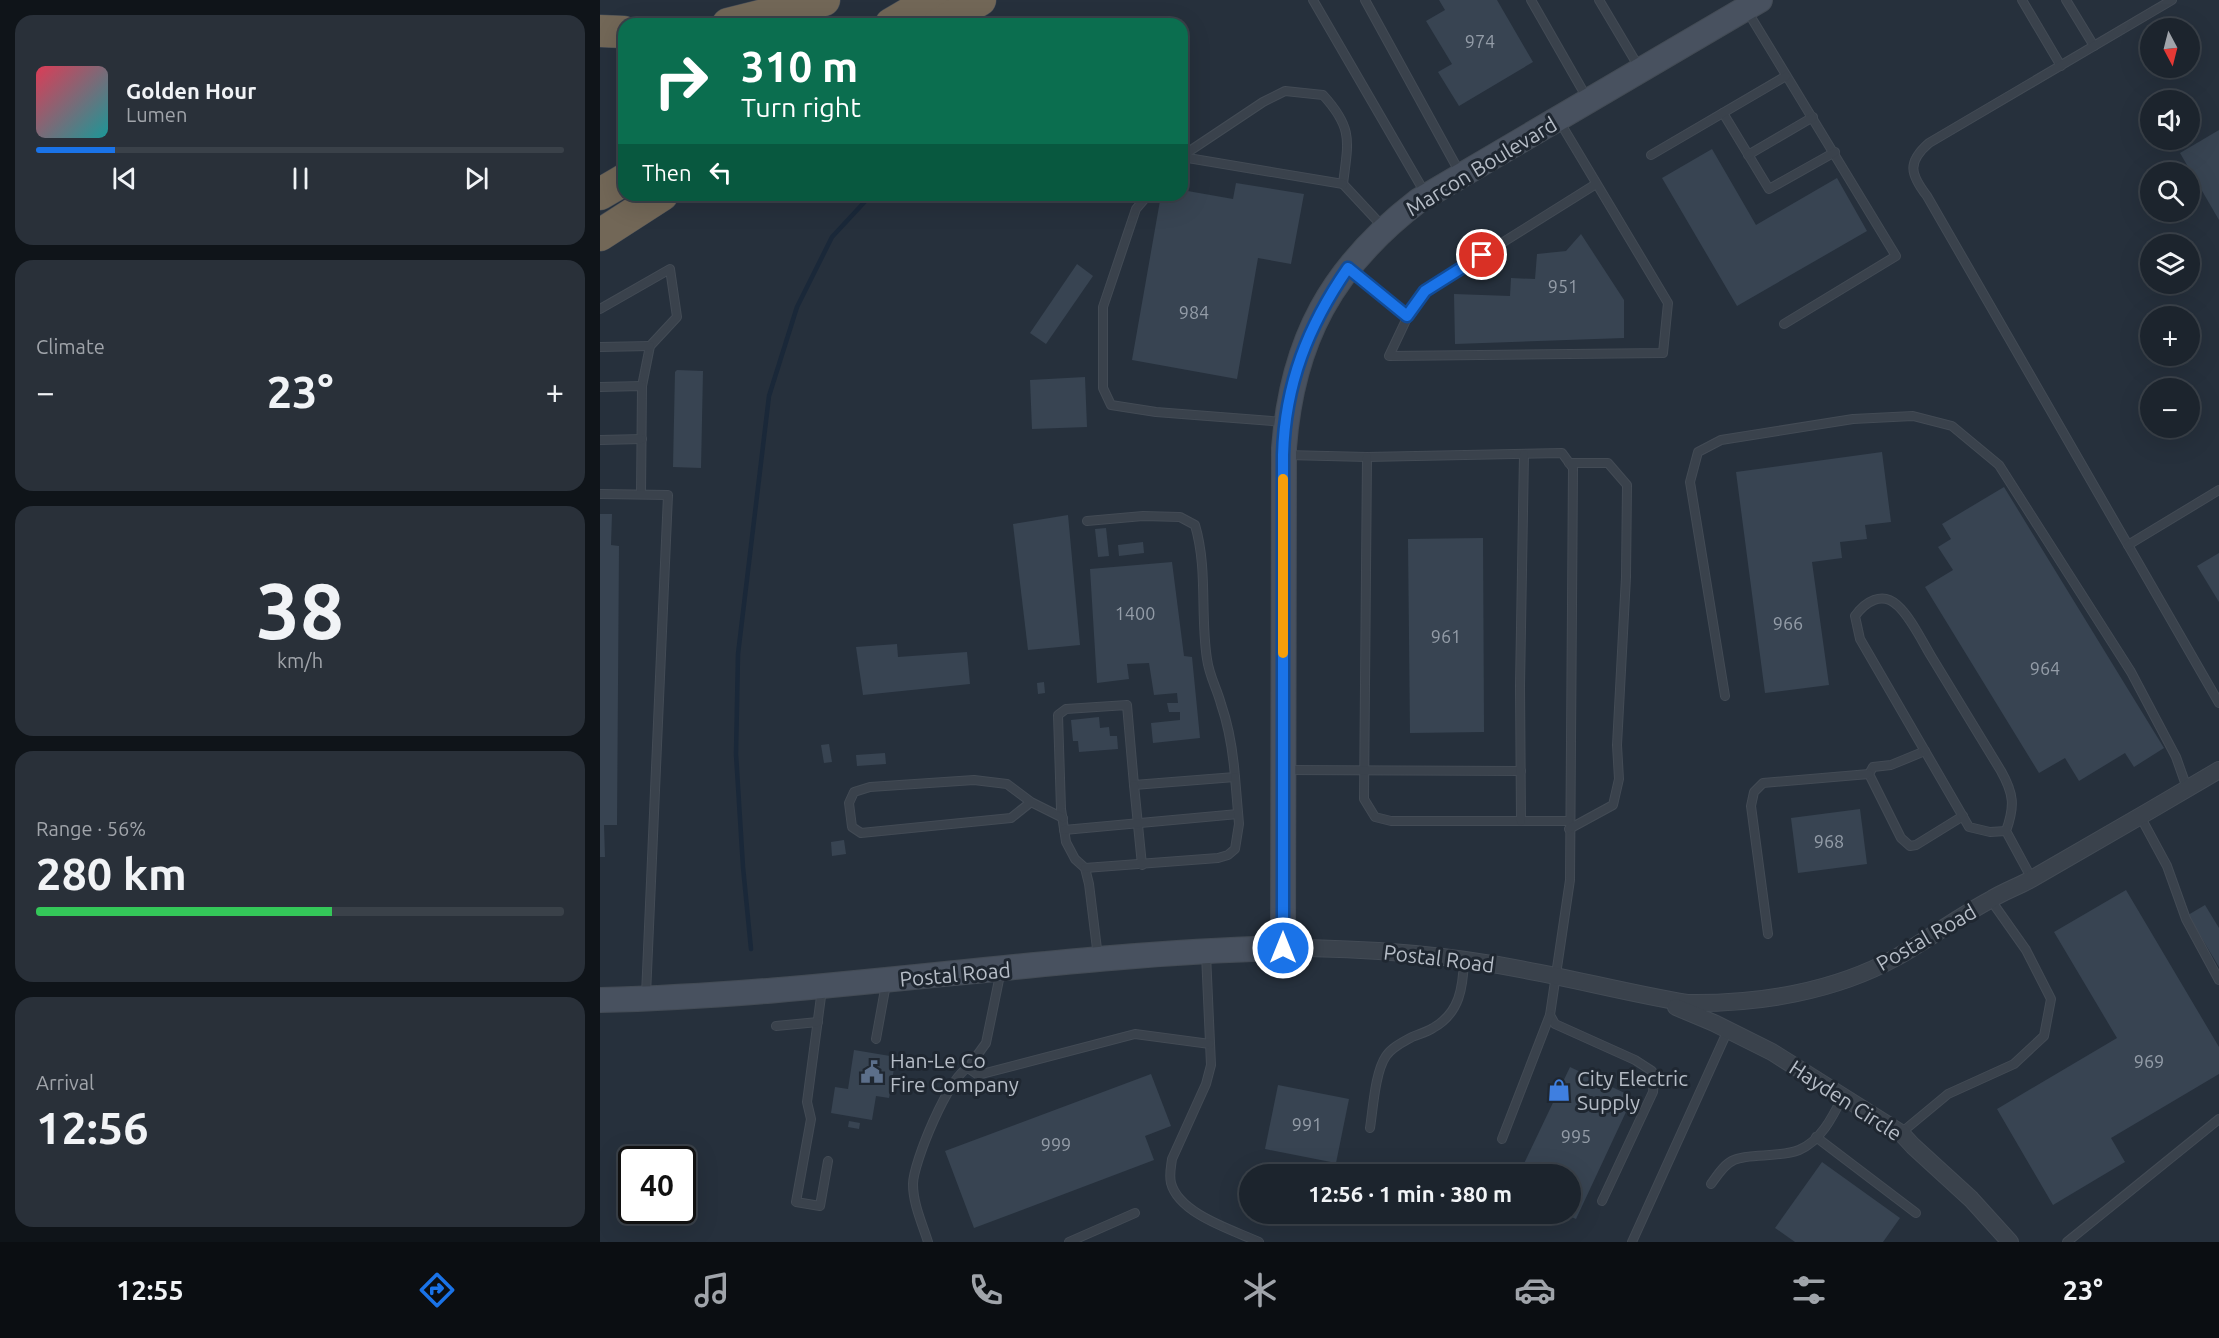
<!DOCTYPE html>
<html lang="en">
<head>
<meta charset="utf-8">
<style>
  body { margin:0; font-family:Ubuntu,sans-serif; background:#293039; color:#f1f3f6; height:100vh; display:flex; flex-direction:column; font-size:22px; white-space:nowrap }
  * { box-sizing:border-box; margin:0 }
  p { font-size:20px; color:#a0a4aa }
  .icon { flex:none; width:33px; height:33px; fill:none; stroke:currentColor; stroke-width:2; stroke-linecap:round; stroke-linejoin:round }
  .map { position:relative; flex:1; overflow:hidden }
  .sheet { display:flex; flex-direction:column; gap:15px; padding:15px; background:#0f1419; width:600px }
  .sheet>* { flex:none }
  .top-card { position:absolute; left:18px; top:18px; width:570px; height:183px; border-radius:18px; box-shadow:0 6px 24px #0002,0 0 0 2px #3a4149; background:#0b6e4f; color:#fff; overflow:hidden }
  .needle { width:39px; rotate:173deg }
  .fabs { position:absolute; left:1540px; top:18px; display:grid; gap:12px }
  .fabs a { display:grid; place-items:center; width:60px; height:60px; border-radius:50%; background:#1c242d; box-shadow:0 6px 24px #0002,0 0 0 2px #3a4149; font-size:30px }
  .speed { position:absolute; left:18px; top:1146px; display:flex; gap:12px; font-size:30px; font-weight:700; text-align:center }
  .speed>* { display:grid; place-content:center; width:78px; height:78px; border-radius:50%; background:#1c242d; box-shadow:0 6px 24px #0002,0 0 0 2px #3a4149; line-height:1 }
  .speed .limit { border:3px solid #111; border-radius:9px; background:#fff; color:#111 }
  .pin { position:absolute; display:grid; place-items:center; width:51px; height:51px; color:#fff; margin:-26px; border:3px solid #fff; border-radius:50%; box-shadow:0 2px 6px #0007 }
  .me { position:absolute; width:66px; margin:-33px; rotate:0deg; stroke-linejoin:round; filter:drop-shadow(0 0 4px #0008) }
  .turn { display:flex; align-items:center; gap:21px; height:126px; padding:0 24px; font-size:27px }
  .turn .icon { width:78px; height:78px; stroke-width:2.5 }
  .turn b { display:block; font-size:42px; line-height:51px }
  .then { display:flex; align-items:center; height:57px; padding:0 24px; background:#0003; gap:12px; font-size:22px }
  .big { font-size:45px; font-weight:600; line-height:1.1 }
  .sheet .tile { flex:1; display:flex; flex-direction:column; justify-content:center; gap:9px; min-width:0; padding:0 21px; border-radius:18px; background:#293039 }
  .sheet .dial { align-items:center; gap:0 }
  .dial b { font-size:78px; line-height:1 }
  .song { display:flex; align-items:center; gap:18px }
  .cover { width:72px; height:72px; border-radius:9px; background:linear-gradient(135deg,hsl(350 70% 55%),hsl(180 70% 35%)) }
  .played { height:6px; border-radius:3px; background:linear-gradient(90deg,#1a73e8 15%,#3a4149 15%) }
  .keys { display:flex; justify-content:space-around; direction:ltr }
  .heat { display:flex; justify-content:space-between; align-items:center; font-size:33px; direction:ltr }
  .charge { height:9px; border-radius:4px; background:linear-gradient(90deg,#34c759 56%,#3a4149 0) }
  .trip { position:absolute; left:639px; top:1164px; width:342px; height:60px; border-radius:30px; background:#1c242d; box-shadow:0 6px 24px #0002,0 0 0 2px #3a4149; font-weight:600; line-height:60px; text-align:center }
  .dock { display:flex; height:96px; justify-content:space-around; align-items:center; background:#0b0e12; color:#a0a4aa }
  .dock .icon { width:42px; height:42px }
  .dock .on { color:#1a73e8 }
  .dock b { font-size:27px; color:#f1f3f6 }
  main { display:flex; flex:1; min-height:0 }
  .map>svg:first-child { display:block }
</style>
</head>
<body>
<main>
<section class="sheet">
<div class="tile">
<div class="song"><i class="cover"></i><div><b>Golden Hour</b><p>Lumen</p></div></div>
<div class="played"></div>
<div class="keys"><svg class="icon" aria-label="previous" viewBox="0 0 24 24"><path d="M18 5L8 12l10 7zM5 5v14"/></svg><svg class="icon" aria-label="pause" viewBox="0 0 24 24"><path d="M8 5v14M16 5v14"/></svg><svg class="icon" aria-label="next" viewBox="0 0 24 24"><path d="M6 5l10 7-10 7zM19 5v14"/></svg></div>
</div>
<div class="tile"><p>Climate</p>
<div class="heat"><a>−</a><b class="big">23°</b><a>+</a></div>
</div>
<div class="tile dial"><b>38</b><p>km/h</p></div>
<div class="tile"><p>Range · 56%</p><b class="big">280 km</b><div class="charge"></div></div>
<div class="tile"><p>Arrival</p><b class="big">12:56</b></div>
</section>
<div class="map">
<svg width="1619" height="1242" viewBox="0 0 1619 1242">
  <rect width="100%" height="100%" fill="#26303c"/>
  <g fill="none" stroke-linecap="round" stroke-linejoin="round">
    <path stroke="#1a2839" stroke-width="4.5" d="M 151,949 L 143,867 L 136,754 L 138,654 L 169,396 L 197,307 L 232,237 L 271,195"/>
  </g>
  <g fill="#384452">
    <path d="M 839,0 L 897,0 L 933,62 L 859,106 L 838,72 L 852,64 L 826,21 L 845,10 Z"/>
    <path d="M 1619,130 L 1619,220 L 1580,153 Z"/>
    <path d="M 1112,149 L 1156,225 L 1237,178 L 1267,231 L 1137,306 L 1062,178 Z"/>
    <path d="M 636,183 L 704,194 L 691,264 L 658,258 L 637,379 L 532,360 L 561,195 L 582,195 L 582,190 L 633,199 Z"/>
    <path d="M 981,234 L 1024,300 L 1024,338 L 855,344 L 854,294 L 910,296 L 911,278 L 935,279 L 937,254 L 966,251 Z"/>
    <path d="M 477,264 L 493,276 L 446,344 L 430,333 Z"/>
    <path d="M 77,370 L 103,371 L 101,468 L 73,467 L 75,372 Z"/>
    <path d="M 485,377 L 487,427 L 432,429 L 430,380 Z"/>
    <path d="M 1282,452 L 1291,522 L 1265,525 L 1267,539 L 1240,542 L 1242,558 L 1212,562 L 1229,685 L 1165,693 L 1136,472 Z"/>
    <path d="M 1404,487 L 1564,748 L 1534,767 L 1525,753 L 1479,781 L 1465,758 L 1439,773 L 1325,587 L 1353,570 L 1338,547 L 1351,539 L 1342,524 Z"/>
    <path d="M 0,514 L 12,514 L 11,545 L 19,546 L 17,825 L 4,825 L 5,857 L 0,857 Z"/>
    <path d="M 468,515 L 480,645 L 428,650 L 413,524 Z"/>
    <path d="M 506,528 L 509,556 L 498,557 L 495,529 Z"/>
    <path d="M 883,538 L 884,732 L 810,733 L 808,539 Z"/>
    <path d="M 543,542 L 544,553 L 519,556 L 518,545 Z"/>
    <path d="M 1619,553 L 1619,602 L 1597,566 Z"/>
    <path d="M 572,562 L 584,656 L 592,657 L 600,738 L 553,743 L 551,723 L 580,720 L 580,712 L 569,712 L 567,703 L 578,703 L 577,693 L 554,695 L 549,663 L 527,664 L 529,679 L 497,683 L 490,569 Z"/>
    <path d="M 297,644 L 298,657 L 367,652 L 370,684 L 263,695 L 256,647 Z"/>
    <path d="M 444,682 L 445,693 L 438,694 L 437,683 Z"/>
    <path d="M 499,717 L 500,728 L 509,727 L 510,736 L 517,736 L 518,749 L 479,752 L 478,741 L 473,741 L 471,720 Z"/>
    <path d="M 229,744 L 232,762 L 224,763 L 221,745 Z"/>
    <path d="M 285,753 L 286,764 L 257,766 L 256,755 Z"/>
    <path d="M 1260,809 L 1267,864 L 1198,873 L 1191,818 Z"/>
    <path d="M 244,840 L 246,854 L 232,856 L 231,842 Z"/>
    <path d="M 1526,890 L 1619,1047 L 1619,1074 L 1511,1138 L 1525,1162 L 1453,1205 L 1397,1109 L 1517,1038 L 1454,932 Z"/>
    <path d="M 1605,905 L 1619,928 L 1619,967 L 1588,915 Z"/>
    <path d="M 254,1050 L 296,1057 L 289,1098 L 276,1096 L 272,1120 L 231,1113 L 235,1087 L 248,1089 Z"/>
    <path d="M 970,1067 L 1033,1097 L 976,1219 L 965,1214 L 970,1214 L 970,1174 L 919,1174 Z"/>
    <path d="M 551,1074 L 571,1126 L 545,1136 L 554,1160 L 374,1228 L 345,1151 Z"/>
    <path d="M 678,1085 L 749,1099 L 736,1163 L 665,1149 Z"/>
    <path d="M 249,1121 L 260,1123 L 259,1129 L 248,1127 Z"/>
    <path d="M 1222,1162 L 1300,1218 L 1283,1242 L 1195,1242 L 1175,1228 Z"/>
  </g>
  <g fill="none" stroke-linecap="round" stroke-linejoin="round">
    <g stroke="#434b55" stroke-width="10">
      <g id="lane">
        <path d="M 713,0 L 825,193"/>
        <path d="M 765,0 L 860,173"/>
        <path d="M 931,0 L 987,98"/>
        <path d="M 999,0 L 1040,69"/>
        <path d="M 1422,0 L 1461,66"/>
        <path d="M 1466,0 L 1494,46"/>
        <path d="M 1572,0 L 1329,143 C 1307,162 1310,174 1327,196 L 1619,703"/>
        <path d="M 1146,9 L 1296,256 L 1184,324"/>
        <path d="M 1123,113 L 1169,189 L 1235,152"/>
        <path d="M 958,119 L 1068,303 L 1063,353 L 789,356 L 808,316 L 825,291 L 996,184"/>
        <path d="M 1051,155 L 1186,76"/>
        <path d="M 1148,155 L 1213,117"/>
        <path d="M 582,156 L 663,102 L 685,91 L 723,95 C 754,129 748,142 743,184 L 784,228"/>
        <path d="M 582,157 L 743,184"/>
        <path d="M 548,195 L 536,209 L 503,307 L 503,388 L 511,405 L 556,412 L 684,422"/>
        <path d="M 749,269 L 808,316"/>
        <path d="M 0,309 L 70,269 L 77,317 L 50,346 L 42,386"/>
        <path d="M 0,347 L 50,346"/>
        <path d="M 0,387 L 42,386 L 41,494"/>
        <path d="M 0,440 L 42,439"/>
        <path d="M 687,455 L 767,457 L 962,453 L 973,468 L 970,880 L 950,1015 L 955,1024 L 1035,1060 L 1052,1071 L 1054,1081 L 1053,1092 L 1002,1201"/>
        <path d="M 767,457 L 764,799 L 775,817 L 791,821 L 969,821"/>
        <path d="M 969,463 L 1008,463 L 1027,485 L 1026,577 L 1017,745 L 1019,779 L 1013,805 L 969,829"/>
        <path d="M 0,494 L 68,495 L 46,995"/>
        <path d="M 487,521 L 543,516 L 580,517 L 595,525 C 608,569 600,615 607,659 C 609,675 617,689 621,704 C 629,727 633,752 635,777 L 534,785 L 527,705 L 466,709 L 458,715 L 461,809 L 466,842 L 475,859 L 485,868 L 489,884 L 498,957"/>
        <path d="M 1528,545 L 1619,490"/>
        <path d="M 1125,696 L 1090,482 L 1098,452 L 1121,440 L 1253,419 L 1313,416 L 1352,426 L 1399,465 L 1531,672 L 1576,757 L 1587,788"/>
        <path d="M 1325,751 L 1291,765 L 1273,767 L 1269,774 L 1301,838 L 1310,846 L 1316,845 L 1363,816"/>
        <path d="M 686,770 L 921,771"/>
        <path d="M 534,785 L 542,865"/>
        <path d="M 431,802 L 411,818 L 261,833 L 252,827 L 249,803 L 254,792 L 270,787 L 374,780 L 407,784 L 431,802 L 463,818"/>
        <path d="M 1540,816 L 1567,866 L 1586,919 L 1619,980"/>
        <path d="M 921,821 L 920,686 L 924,454"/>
        <path d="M 464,830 L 638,814"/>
        <path d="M 1406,831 L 1390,832 L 1369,827 L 1260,639 L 1255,616 C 1265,602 1282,591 1297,605 C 1310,616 1322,641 1331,656 C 1354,694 1377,732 1401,771 C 1414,794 1415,806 1406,831 L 1432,879"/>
        <path d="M 485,868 L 618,858 L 628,855 L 635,849 L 639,824 L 635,777"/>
        <path d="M 1168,934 L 1151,806 L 1154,792 L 1163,783 L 1269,774"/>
        <path d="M 606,954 L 611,1065 L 606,1084 L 572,1159 C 571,1167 569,1175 571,1183 C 579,1214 633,1230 659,1242"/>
        <path d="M 222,989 L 207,1102 L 211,1119 L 196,1202 L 220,1206 L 228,1161"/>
        <path d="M 176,1026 L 218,1022"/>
        <path d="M 276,1039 L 286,984"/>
        <path d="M 368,1068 L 378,1075 L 535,1034 L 610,1044"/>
        <path d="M 770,1128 C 773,1109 775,1072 786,1056 C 792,1047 803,1042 812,1037 C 819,1034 827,1032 833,1028 C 860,1013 863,987 864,960"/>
        <path d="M 1301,1133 L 1348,1094 L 1414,1064 L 1444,1036 L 1451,999 L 1426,950 L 1390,899"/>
        <path d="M 1216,1137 L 1316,1213"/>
        <path d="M 902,1139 L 950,1015"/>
        <path d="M 1111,1184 C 1117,1176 1124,1164 1134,1160 C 1149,1153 1179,1158 1199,1150 C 1221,1141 1233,1116 1243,1096"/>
        <path d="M 328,1242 C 322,1223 313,1204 313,1184 C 313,1163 349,1076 368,1068 L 386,1043 L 401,970"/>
        <path d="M 469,1242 L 535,1213"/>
        <path d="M 1032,1242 L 1128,1030"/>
        <path d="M 1467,1242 L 1619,1119"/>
      </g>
    </g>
    <g stroke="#434b55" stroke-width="18">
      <g id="street">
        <path d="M 683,948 C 764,948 845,954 925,970 C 979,980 1032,994 1087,1003 C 1158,1004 1234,992 1297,957 C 1329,939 1358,917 1390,900 C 1404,891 1420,886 1435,877 C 1496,842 1558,806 1619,770"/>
        <path d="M 1076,1007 L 1114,1023 L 1172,1052 L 1301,1133 L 1313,1146 L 1371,1199 L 1410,1242"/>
      </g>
    </g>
    <g stroke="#434b55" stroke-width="26">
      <path id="secondary" d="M 0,1000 C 228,995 454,954 683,948 L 684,448 C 692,340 732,267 818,201 L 1160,0"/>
    </g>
    <g stroke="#454d57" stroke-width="33">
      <g id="highway">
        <path d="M 128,24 L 224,0"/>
        <path d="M 291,24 L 332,0"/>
        <path d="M 339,24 L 380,0"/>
        <path d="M 0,31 L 24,32"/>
        <path d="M 0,194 L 24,180"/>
        <path d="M 0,235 L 62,195"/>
      </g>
    </g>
    <use href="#lane" stroke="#3a424c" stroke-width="8"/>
    <use href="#street" stroke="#3a424c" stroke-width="16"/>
    <use href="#secondary" stroke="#48515f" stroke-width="24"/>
    <use href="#highway" stroke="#726757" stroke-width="32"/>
  </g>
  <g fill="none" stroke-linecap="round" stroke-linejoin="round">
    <g stroke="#114b97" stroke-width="15">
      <path id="route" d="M 683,948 L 683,455 C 685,384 708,326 748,268 L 807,316 L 825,291 L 882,255"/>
    </g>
    <use href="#route" stroke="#1a73e8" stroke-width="10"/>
    <path stroke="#f59e0b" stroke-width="10" d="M 683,653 L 683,479"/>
  </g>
  <defs>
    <g id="civic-bare" transform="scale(1.8)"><path d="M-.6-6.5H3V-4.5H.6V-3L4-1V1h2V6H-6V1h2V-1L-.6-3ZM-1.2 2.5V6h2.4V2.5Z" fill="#5c6f8a" stroke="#1f2731" stroke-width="2.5" paint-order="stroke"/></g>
    <g id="shop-bare" transform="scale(1.8)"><path d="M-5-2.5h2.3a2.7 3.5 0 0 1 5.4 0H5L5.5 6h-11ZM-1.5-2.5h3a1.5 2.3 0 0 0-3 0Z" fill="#3f7fe0" stroke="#1f2731" stroke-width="2.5" paint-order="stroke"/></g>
  </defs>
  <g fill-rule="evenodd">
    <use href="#civic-bare" x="272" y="1072"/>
    <use href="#shop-bare" x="959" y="1090"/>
  </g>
  <g text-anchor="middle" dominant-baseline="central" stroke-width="6" stroke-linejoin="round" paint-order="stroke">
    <g font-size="18" fill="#949da8">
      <text x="880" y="41">974</text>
      <text x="963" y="286">951</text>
      <text x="594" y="312">984</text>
      <text x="535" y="613">1400</text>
      <text x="1188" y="623">966</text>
      <text x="846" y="636">961</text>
      <text x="1445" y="668">964</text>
      <text x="1229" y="841">968</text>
      <text x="1549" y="1061">969</text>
      <text x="707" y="1124">991</text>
      <text x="976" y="1136">995</text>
      <text x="456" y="1144">999</text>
    </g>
    <g font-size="21" fill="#b6bdc7" stroke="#1f2731">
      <text transform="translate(881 166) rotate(-31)">Marcon Boulevard</text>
      <text transform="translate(1326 937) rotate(-30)">Postal Road</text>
      <text transform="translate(839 958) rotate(7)">Postal Road</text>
      <text transform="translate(355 974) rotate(-5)">Postal Road</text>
      <text transform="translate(1246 1100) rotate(33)">Hayden Circle</text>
    </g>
    <g font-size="21" fill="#b6bdc7" stroke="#1f2731" text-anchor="start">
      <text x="290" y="1060">Han-Le Co<tspan x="290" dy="24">Fire Company</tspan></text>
      <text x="977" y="1078">City Electric<tspan x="977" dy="24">Supply</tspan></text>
    </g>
  </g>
</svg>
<div class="fabs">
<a><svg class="needle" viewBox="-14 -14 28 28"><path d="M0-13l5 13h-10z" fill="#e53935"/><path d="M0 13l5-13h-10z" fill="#a0a4aa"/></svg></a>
<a><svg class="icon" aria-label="sound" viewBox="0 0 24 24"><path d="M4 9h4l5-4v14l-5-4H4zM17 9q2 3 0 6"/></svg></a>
<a><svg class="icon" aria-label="search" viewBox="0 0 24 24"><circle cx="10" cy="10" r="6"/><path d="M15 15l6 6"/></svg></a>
<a><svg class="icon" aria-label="layers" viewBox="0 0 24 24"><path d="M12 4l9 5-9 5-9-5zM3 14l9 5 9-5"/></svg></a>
<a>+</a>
<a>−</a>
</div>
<div class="speed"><div class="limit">40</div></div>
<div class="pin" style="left:882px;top:255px;background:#d93025"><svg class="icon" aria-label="arrive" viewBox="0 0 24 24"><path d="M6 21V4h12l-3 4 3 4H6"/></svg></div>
<svg class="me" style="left:683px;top:948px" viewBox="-20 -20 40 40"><circle r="17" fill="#1a73e8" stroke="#fff" stroke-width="3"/><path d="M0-11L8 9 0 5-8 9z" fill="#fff"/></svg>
<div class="trip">12:56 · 1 min · 380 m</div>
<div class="top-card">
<div class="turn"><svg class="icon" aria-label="right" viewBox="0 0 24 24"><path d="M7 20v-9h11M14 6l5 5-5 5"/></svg><div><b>310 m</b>Turn right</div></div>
<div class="then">Then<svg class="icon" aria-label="left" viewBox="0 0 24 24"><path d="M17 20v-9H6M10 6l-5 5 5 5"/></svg></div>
</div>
</div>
</main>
<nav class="dock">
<b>12:55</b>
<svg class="icon on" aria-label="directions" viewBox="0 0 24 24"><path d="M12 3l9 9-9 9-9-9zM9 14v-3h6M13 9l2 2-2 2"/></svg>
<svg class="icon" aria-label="music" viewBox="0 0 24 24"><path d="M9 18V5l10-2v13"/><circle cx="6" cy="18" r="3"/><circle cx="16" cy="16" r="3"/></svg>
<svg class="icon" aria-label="phone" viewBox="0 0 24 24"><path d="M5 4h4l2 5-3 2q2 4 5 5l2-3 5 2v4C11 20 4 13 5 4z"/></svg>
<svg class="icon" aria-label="climate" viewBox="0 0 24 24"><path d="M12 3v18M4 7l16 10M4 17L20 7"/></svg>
<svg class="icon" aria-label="car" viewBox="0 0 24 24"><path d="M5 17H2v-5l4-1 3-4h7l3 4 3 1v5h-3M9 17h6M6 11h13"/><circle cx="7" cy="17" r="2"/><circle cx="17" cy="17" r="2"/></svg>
<svg class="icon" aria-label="filters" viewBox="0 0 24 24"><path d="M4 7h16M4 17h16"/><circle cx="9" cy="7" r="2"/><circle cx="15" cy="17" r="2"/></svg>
<b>23°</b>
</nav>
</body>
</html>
